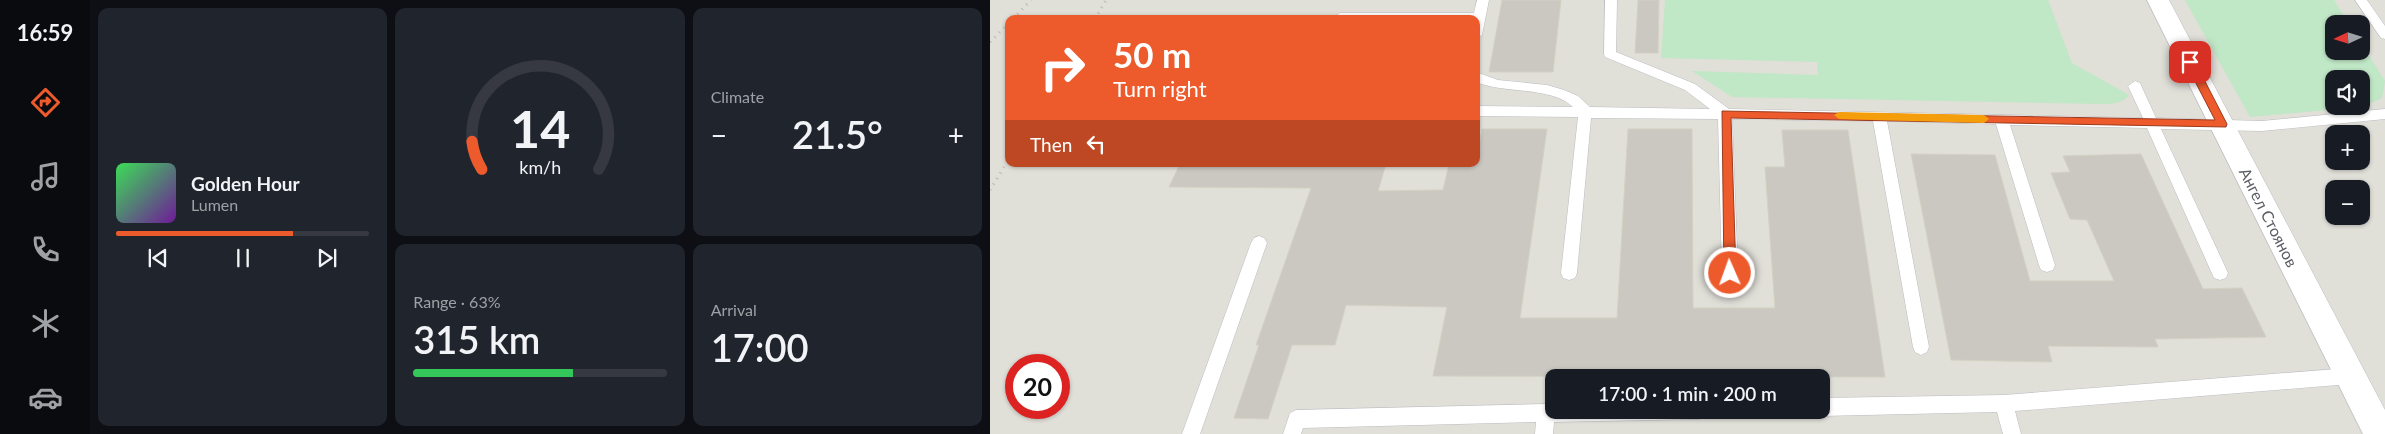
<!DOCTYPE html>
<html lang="en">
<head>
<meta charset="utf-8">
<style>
  body { margin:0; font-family:Lato,sans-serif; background:#20242c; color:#f1f3f6; height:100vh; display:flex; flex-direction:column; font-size:19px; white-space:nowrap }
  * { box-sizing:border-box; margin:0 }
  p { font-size:16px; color:#9ea1a6 }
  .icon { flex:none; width:28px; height:28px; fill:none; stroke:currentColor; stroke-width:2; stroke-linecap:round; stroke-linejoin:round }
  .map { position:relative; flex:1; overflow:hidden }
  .panel { display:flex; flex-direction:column; gap:8px; padding:8px; background:#0d0f14; width:900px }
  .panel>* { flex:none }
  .hud { position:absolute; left:15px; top:15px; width:475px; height:152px; border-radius:10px; box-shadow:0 1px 4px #0004; background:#ed5a2c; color:#fff; overflow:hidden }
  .needle { width:32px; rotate:266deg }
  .fabs { position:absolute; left:1335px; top:15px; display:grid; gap:10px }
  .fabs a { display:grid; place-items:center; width:45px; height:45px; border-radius:10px; background:#171b24; box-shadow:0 1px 4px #0004; font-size:25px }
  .speed { position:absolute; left:15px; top:354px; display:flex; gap:10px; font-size:25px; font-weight:700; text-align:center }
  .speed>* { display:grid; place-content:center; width:65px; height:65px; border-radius:50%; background:#171b24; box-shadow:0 1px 4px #0004; line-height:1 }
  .speed .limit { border:8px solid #d22; background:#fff; color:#111 }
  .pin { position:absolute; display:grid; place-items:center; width:42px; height:42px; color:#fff; margin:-21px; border-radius:10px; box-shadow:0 2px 8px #0006 }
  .me { position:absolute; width:55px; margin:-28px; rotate:358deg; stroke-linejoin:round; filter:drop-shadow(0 0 4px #0008) }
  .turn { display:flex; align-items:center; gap:18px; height:105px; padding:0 25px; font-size:22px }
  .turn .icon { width:65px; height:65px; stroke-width:2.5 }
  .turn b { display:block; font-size:35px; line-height:42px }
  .then { display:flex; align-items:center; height:48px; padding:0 25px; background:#0003; gap:10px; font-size:19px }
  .big { font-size:38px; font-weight:600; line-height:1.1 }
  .panel .widget { flex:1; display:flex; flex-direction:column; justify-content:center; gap:8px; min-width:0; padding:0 18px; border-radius:10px; background:#20242c }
  .panel .dial { align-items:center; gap:0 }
  .dial svg { height:130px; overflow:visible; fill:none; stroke:#363941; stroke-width:7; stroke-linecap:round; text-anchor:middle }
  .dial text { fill:#f1f3f6; stroke:none }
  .song { display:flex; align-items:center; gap:15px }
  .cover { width:60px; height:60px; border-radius:8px; background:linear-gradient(135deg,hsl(130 70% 55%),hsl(280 70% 35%)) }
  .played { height:5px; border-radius:2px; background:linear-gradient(90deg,#ed5a2c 70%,#363941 70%) }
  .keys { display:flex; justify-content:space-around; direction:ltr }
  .heat { display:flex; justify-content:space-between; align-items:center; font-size:28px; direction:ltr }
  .charge { height:8px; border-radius:4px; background:linear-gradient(90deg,#34c759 63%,#363941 0) }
  .panel .tiles { flex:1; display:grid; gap:8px; grid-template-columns:repeat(3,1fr) }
  .widget:first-child { grid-row:span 2 }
  .trip { position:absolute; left:555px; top:369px; width:285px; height:50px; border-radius:10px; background:#171b24; box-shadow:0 1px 4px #0004; font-weight:600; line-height:50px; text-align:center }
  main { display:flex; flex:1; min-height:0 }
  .dock { display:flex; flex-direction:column; width:90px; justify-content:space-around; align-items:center; background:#090b0e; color:#9ea1a6 }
  .dock .icon { width:35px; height:35px }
  .dock .active { color:#ed5a2c }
  .dock b { font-size:22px; color:#f1f3f6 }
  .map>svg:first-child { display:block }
</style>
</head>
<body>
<main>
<nav class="dock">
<b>16:59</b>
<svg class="icon active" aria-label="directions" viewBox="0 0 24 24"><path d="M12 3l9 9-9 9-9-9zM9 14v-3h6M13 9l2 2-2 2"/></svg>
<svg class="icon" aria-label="music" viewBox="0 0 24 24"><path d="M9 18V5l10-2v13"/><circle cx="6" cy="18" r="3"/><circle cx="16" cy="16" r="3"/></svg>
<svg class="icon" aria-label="phone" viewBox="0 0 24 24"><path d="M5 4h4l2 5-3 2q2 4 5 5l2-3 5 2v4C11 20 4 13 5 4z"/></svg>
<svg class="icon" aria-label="climate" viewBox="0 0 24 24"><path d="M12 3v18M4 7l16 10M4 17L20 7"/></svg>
<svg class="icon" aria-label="car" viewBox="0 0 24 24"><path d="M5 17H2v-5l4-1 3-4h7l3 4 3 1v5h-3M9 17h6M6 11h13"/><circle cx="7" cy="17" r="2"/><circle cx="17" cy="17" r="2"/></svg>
</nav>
<section class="panel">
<div class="tiles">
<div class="widget">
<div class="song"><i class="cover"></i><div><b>Golden Hour</b><p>Lumen</p></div></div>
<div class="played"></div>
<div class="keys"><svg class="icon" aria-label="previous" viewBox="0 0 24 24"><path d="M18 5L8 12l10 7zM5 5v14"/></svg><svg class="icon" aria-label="pause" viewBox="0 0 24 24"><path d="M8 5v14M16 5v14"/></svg><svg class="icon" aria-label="next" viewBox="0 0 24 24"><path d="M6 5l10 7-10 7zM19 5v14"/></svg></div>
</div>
<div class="widget dial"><svg viewBox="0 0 100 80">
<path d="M14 69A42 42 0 1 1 86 69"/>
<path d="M14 69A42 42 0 0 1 8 52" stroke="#ed5a2c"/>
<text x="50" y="56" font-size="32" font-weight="700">14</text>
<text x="50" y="72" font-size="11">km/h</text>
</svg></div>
<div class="widget"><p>Climate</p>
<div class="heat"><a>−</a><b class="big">21.5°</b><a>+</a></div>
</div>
<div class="widget"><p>Range · 63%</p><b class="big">315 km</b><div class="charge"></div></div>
<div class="widget"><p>Arrival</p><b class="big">17:00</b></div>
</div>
</section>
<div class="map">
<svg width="1395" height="434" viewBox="0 0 1395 434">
  <rect width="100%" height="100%" fill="#efeee4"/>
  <path fill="#e0dfd8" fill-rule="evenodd" d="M 0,0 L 1395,0 L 1395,434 L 0,434 ZM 19,19 L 486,19 L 486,164 L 19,164 ZM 1344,24 L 1371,24 L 1371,51 L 1344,51 ZM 1344,79 L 1371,79 L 1371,106 L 1344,106 ZM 1344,134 L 1371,134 L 1371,161 L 1344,161 ZM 1344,189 L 1371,189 L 1371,216 L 1344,216 ZM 26,365 L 69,365 L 69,408 L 26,408 ZM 564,378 L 831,378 L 831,410 L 564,410 Z"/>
  <g fill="#c0e7c6" fill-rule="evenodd">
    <path d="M 675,0 L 1058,0 L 1082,63 L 1139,95 C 1133,103 1123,104 1113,104 L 742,97 L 702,71 L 828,75 L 827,62 L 671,58 Z"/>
    <path d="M 1195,0 L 1344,0 L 1359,24 L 1344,24 L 1344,51 L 1371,51 L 1371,43 L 1395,81 L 1392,98 L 1372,107 L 1260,117 ZM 1344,79 L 1371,79 L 1371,106 L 1344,106 Z"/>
  </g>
  <g fill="#cac8c1" stroke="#d3d1c2">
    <path d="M 512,0 L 571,0 L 563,72 L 499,72 Z"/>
    <path d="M 648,0 L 669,0 L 668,53 L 645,53 Z"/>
    <path d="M 492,129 L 557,129 L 530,318 L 627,318 L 638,129 L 702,129 L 703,308 L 785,308 L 775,167 L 795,167 L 792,130 L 858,130 L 895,377 L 443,376 L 457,307 L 356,305 L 345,345 L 302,345 L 278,419 L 244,418 L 269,345 L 266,345 L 321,188 L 179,187 L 190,164 L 396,164 L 388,191 L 453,190 L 459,164 L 486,164 Z"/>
    <path d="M 921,154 L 1005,155 L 1040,281 L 1124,281 L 1097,220 L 1080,219 L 1061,173 L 1080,172 L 1073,156 L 1151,154 L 1213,289 L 1252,288 L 1276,337 L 1165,339 L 1168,347 L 1058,346 L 1062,362 L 961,360 Z"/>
  </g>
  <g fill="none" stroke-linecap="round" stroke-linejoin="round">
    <g stroke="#bbbcc3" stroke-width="1">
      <g id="service">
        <path d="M 487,0 L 499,0 L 492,35 L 486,39 L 486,19 L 345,19 L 344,17 L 350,13 L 484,13 Z"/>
        <path d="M 615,0 L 627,0 L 626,52 L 705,84 L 739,109 L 1153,118 L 1138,86 L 1145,81 L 1150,83 L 1166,118 L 1272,121 L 1395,109 L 1395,119 L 1272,131 L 1171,129 L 1238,273 L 1236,278 L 1230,280 L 1224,278 L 1157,128 L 1020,125 L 1065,265 L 1063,270 L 1057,272 L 1051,270 L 1049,265 L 1006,124 L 897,121 L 939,347 L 937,352 L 931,355 L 925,352 L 923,347 L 883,121 L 742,119 L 748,273 L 746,278 L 740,280 L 734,278 L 732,273 L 728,119 L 601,118 L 587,273 L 585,278 L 579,280 L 573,278 L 571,273 L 588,117 L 486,116 L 486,106 L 583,107 C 561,86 514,94 486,82 L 486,72 L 508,80 L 557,85 L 574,90 L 588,96 L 600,107 L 720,109 L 695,90 L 615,57 L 614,54 Z"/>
        <path d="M 1365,0 L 1377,0 L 1395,26 L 1395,39 L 1391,38 Z"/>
        <path d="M 269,236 L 274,238 L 277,243 L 210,434 L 192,434 L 261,243 L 264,238 Z"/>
        <path d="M 1360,368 L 1366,370 L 1369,376 L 1366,382 L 1360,384 L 1025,411 L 1031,434 L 1013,434 L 1007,412 L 831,416 L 824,410 L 831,410 L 831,398 L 1014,395 Z"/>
        <path d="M 556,404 L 564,405 L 564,410 L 718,410 L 715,416 L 709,419 L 564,422 L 563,434 L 545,434 L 546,422 L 313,428 L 311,434 L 293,434 L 300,413 L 306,410 Z"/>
      </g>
    </g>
    <g stroke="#bbbcc3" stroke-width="1">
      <path id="tertiary" d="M 1157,0 L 1179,0 L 1395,410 L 1395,434 L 1373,434 Z"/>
    </g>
    <use href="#service" fill="#fff" fill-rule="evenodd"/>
    <use href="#tertiary" fill="#fff" fill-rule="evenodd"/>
    <g stroke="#b7b7b8" stroke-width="3" stroke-dasharray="1 5.5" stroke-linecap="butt">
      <path d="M 23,19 L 41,0"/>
      <path d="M 105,19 L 116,0"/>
      <path d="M 0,42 L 19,23"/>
      <path d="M 0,190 L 19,159"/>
    </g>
  </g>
  <path fill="#ed5a2c" stroke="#9a3a1d" d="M 1200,59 L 1205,62 L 1237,124 L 1236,127 L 741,118 L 746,273 L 740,279 L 734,273 L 732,111 L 1225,120 L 1195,62 Z"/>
  <path fill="#f59e0b" d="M 849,112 L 994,115 L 999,119 L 994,123 L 849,119 L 844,115 Z"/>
  <g text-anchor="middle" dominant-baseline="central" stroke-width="4" stroke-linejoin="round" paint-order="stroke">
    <g font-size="16" fill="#5c5e65" stroke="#fff">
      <text transform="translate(1279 217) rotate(63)">Ангел Стоянов</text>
    </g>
  </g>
</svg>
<div class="fabs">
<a><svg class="needle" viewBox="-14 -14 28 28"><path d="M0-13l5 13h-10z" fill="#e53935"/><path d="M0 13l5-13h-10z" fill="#9ea1a6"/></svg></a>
<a><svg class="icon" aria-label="sound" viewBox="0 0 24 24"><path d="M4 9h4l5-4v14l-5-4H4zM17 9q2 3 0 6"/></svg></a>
<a>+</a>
<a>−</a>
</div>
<div class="speed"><div class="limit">20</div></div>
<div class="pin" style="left:1200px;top:62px;background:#d93025"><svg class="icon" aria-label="arrive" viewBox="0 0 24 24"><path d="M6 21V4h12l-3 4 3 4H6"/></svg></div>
<svg class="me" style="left:740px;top:273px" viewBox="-20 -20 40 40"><circle r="17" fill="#ed5a2c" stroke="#fff" stroke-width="3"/><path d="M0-11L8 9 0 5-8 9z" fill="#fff"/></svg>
<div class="trip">17:00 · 1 min · 200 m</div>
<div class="hud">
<div class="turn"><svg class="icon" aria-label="right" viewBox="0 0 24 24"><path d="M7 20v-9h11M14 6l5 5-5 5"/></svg><div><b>50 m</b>Turn right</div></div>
<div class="then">Then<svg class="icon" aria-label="left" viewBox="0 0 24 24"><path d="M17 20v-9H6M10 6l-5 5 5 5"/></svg></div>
</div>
</div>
</main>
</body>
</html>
